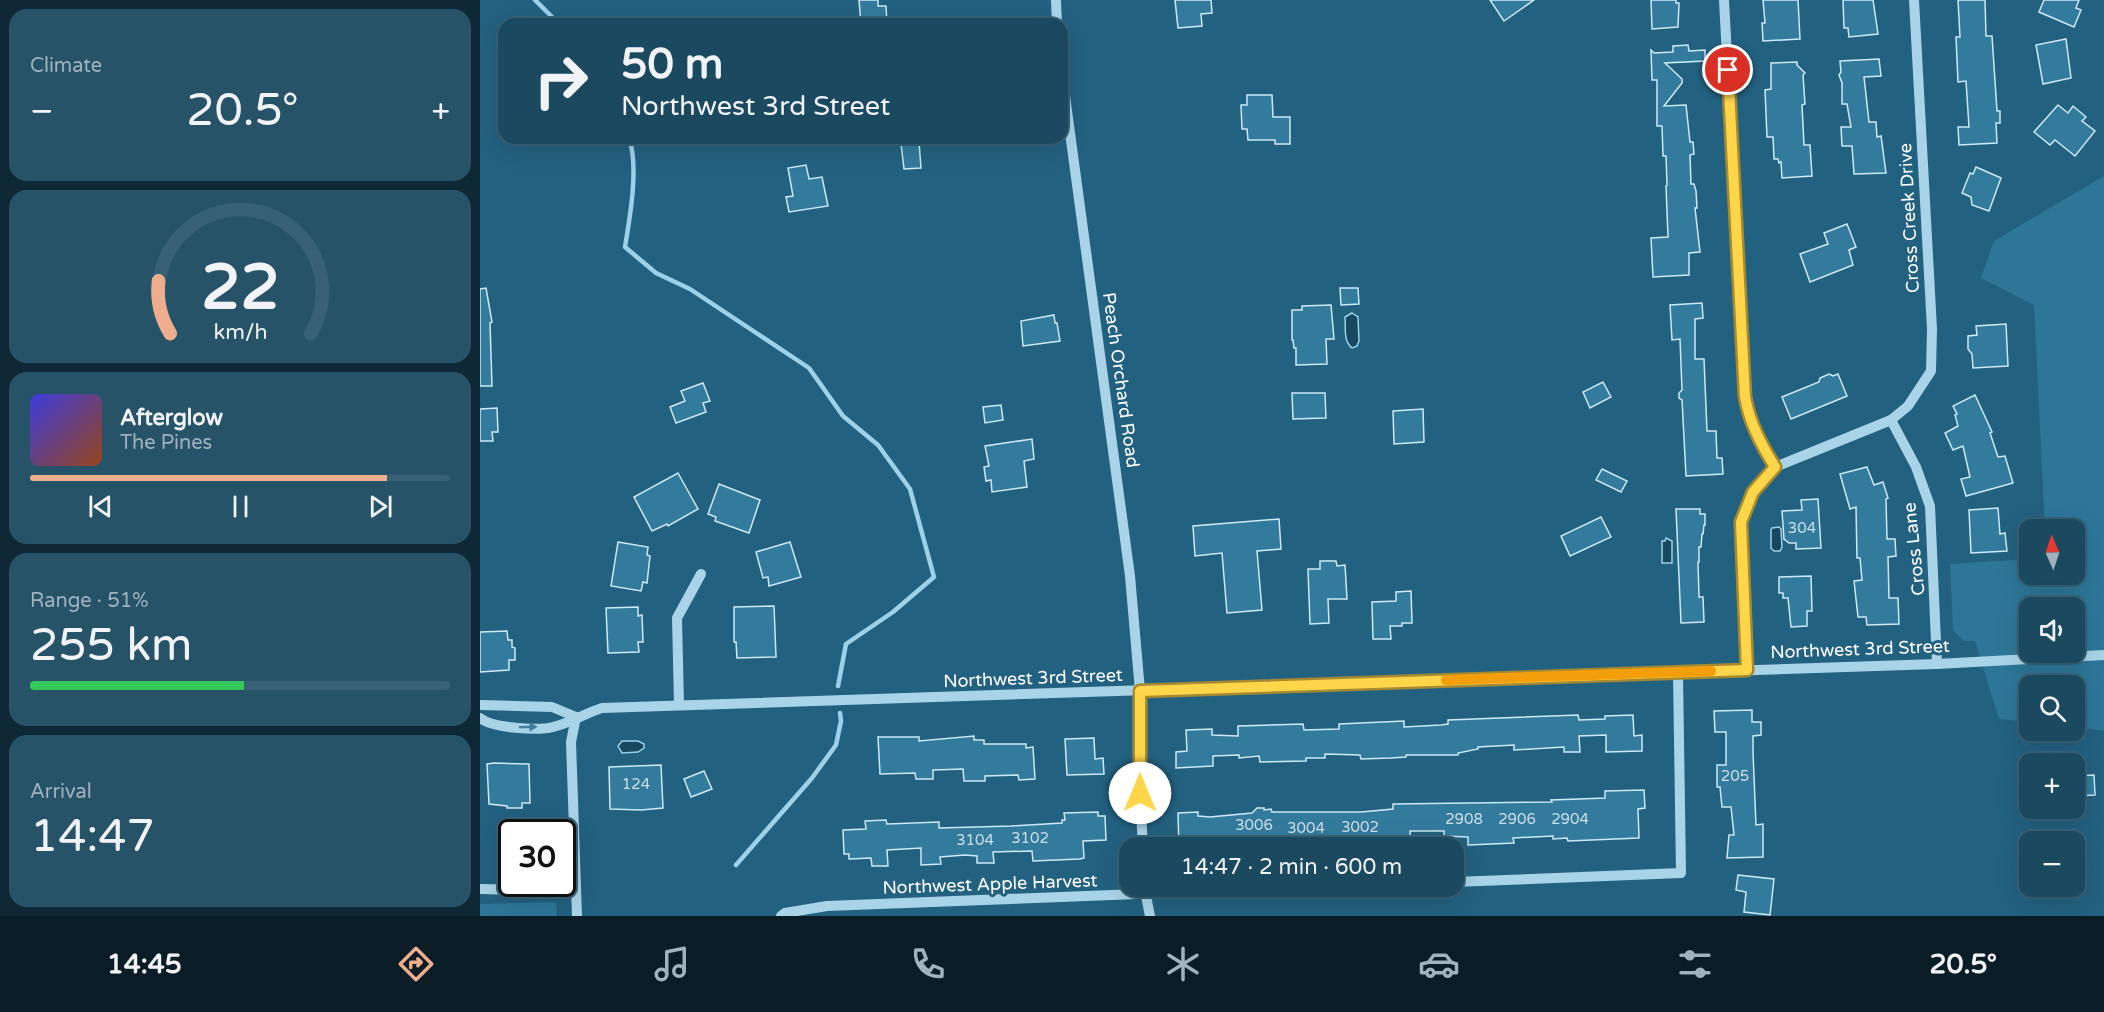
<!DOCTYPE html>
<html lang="en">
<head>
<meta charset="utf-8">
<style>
  body { margin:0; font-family:"Varela Round",sans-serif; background:#275369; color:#f1f3f6; height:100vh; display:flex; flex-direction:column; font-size:22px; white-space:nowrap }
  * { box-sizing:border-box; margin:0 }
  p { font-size:20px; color:#9fb2bd }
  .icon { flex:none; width:33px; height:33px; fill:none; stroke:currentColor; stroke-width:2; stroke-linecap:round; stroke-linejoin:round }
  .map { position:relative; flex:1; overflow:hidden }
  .drawer { display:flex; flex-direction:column; gap:9px; padding:9px; background:#0e2835; width:480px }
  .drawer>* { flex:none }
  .banner { position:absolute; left:18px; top:18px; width:570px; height:126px; border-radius:18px; box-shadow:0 6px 24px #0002,0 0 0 2px #386175; background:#1a4960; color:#f1f3f6; overflow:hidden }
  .needle { width:39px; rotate:357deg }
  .controls { position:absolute; left:1539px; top:519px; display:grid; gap:12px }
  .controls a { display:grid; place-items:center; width:66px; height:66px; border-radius:12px; background:#1a4960; box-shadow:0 6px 24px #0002,0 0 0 2px #386175; font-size:30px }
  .speed { position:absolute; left:18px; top:819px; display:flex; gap:12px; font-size:30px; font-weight:700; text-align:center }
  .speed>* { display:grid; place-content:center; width:78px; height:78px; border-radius:50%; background:#1a4960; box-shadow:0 6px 24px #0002,0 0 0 2px #386175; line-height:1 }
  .speed .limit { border:3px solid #111; border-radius:9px; background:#fff; color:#111 }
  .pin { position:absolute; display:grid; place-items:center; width:51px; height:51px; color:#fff; margin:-26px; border:3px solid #fff; border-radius:50%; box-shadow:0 2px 6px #0007 }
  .me { position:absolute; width:66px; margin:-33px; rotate:0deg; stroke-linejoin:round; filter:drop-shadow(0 0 4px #0008) }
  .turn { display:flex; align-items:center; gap:21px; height:126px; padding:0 24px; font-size:27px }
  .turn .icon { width:78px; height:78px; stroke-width:2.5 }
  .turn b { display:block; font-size:42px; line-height:51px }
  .big { font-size:45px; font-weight:600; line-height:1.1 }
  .drawer .card { flex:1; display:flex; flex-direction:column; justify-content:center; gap:9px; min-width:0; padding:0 21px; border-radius:18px; background:#275369 }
  .drawer .dial { align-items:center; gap:0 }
  .dial svg { height:156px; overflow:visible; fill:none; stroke:#386175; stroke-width:7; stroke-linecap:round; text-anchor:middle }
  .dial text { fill:#f1f3f6; stroke:none }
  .song { display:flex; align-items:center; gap:18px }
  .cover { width:72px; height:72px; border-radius:9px; background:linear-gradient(135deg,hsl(240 70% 55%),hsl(20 70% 35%)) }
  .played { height:6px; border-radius:3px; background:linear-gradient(90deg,#eead8d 85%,#386175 85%) }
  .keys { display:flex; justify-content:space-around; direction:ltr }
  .heat { display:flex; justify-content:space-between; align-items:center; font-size:33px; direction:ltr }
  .charge { height:9px; border-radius:4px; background:linear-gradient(90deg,#34c759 51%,#386175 0) }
  .trip { position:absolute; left:639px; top:837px; width:345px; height:60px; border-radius:18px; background:#1a4960; box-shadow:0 6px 24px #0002,0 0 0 2px #386175; font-weight:600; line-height:60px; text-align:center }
  .dock { display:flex; height:96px; justify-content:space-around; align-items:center; background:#0a1d26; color:#9fb2bd }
  .dock .icon { width:42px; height:42px }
  .dock .on { color:#eead8d }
  .dock b { font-size:27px; color:#f1f3f6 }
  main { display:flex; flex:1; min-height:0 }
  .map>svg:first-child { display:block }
</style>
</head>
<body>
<main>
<section class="drawer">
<div class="card"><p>Climate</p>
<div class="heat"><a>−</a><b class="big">20.5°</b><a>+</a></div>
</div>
<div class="card dial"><svg viewBox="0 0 100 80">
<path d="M14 69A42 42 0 1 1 86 69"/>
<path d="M14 69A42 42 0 0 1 8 42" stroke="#eead8d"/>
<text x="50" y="56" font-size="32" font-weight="700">22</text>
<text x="50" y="72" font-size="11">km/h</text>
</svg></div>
<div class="card">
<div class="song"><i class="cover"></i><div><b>Afterglow</b><p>The Pines</p></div></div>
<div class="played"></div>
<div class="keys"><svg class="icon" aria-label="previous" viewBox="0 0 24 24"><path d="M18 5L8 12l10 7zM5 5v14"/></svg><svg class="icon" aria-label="pause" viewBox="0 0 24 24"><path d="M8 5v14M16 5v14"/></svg><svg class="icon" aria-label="next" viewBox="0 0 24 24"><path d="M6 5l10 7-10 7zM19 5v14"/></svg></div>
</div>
<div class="card"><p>Range · 51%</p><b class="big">255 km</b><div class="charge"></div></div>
<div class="card"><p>Arrival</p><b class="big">14:47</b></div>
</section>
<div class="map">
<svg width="1624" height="916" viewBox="0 0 1624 916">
  <rect width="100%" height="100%" fill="#236180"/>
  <g fill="#2d7698" fill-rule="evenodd">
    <path d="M 1624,176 L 1624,731 L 1595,727 L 1594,686 L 1550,686 L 1549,722 L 1519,719 L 1495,641 L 1484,641 L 1473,630 L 1470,564 L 1549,559 L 1550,574 L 1594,574 L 1594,530 L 1565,529 L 1554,305 L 1501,278 L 1514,241 ZM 1550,608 L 1594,608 L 1594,652 L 1550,652 Z"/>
    <path d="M 76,902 L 77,916 L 0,916 L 0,904 Z"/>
  </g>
  <g fill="#184860" stroke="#9dd1e8" stroke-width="1.5">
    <path d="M 872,313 L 878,317 L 879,341 L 877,346 L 872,348 C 863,341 866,328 865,317 Z"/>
    <path d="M 1299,527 L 1301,529 L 1302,547 L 1300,551 L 1294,551 L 1291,548 L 1291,530 L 1292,528 Z"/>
    <path d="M 1186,538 L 1192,541 L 1192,563 L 1182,563 L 1182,541 L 1185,541 Z"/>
    <path d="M 142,741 L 158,741 L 164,744 L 164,748 L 158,752 L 142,753 L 138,746 Z"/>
  </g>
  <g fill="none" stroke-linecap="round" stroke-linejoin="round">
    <g stroke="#9dd1e8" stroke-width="4.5">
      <path d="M 55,0 L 79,24"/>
      <path d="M 149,138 C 159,166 150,217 145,247 L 176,273 L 210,289 L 329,368 L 363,416 L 398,445 L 430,489 L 454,577 L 413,612 L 366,644 L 358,686"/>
      <path d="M 256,865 L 332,778 L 356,745 L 361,721 L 360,713"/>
    </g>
  </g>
  <g fill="#337b9d" stroke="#cde9f5" stroke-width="1.5">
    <path d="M 379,0 L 398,0 L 398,6 L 406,6 L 407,24 L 381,24 Z"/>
    <path d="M 695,0 L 731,0 L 732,13 L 721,14 L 722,26 L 698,28 Z"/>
    <path d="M 1010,0 L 1054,0 L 1024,21 Z"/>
    <path d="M 1171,0 L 1196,0 L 1196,3 L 1199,3 L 1198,27 L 1172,29 Z"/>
    <path d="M 1283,0 L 1318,0 L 1320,39 L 1283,41 L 1282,23 L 1285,23 Z"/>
    <path d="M 1363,0 L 1393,0 L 1398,34 L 1369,37 L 1368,28 L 1364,28 Z"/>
    <path d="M 1478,0 L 1505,0 L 1506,36 L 1512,36 L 1517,111 L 1520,111 L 1520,123 L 1516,123 L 1517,143 L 1479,145 L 1478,127 L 1489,127 L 1486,81 L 1478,82 L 1476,37 L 1480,37 Z"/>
    <path d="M 1564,0 L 1599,0 L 1596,8 L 1601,10 L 1594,27 L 1559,12 Z"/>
    <path d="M 1586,39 L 1591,78 L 1563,84 L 1556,45 Z"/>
    <path d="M 1208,45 L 1209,51 L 1225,50 L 1225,61 L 1185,63 L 1202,79 L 1202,83 L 1184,106 L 1206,105 L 1210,142 L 1213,142 L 1214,154 L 1210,155 L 1211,184 L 1214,184 L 1216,191 L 1217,208 L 1215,208 L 1220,252 L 1209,253 L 1209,275 L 1173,277 L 1171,238 L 1188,237 L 1186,186 L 1187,185 L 1186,156 L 1183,156 L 1182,126 L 1177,126 L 1177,80 L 1172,80 L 1171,50 L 1174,53 L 1193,52 L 1193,46 Z"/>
    <path d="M 1399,59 L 1401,76 L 1384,77 L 1389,122 L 1396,122 L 1397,137 L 1401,136 L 1406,173 L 1374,174 L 1372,146 L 1362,146 L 1361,127 L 1371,127 L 1367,104 L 1362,104 L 1362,83 L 1359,75 L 1361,72 L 1360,61 Z"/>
    <path d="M 1317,62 L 1317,65 L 1325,73 L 1323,75 L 1325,104 L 1322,105 L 1324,145 L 1330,145 L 1332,176 L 1302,178 L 1301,162 L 1299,163 L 1298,159 L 1294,159 L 1293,137 L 1287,137 L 1285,90 L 1291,89 L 1291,63 Z"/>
    <path d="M 767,95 L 792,95 L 793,117 L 810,117 L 810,144 L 795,144 L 795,140 L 768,140 L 767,129 L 762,129 L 761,105 L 767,105 Z"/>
    <path d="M 1578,105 L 1588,113 L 1593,106 L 1606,117 L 1602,121 L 1615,131 L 1595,156 L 1575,140 L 1570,145 L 1554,132 Z"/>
    <path d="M 439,142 L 441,168 L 424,169 L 421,144 Z"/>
    <path d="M 326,165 L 329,179 L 342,177 L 348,206 L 309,212 L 306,197 L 313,196 L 308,168 Z"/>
    <path d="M 1496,167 L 1521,178 L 1509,211 L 1492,205 L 1491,197 L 1482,193 L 1490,173 L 1493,174 Z"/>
    <path d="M 1367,224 L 1376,247 L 1369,250 L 1373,265 L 1330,282 L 1320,254 L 1348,244 L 1344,233 Z"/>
    <path d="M 6,288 L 12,322 L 10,323 L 12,386 L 0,386 L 0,289 Z"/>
    <path d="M 860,288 L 878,288 L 879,304 L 861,305 Z"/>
    <path d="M 1222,303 L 1223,318 L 1215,319 L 1215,359 L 1224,359 L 1227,431 L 1236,431 L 1237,458 L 1242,458 L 1243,474 L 1206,476 L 1202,400 L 1199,398 L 1199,393 L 1202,390 L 1200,339 L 1192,340 L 1190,305 Z"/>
    <path d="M 851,305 L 854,339 L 846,339 L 847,364 L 816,365 L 816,348 L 814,348 L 813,340 L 812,340 L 812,310 L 822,310 L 822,306 Z"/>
    <path d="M 574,315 L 575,323 L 577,323 L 580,341 L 543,346 L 541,321 Z"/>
    <path d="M 1526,324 L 1528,366 L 1493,368 L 1492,354 L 1488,349 L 1488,336 L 1497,335 L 1496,326 Z"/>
    <path d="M 1349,374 L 1353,376 L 1358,374 L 1367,396 L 1311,419 L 1302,397 L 1339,382 L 1340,378 Z"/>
    <path d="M 1123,382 L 1131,397 L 1110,408 L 1103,392 Z"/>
    <path d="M 223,383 L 230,401 L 223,403 L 226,412 L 196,423 L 190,407 L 205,401 L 201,391 Z"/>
    <path d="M 812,393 L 845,393 L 846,418 L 813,419 Z"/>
    <path d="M 1495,395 L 1512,432 L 1510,433 L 1518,457 L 1525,456 L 1533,483 L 1486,496 L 1481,479 L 1490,477 L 1483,446 L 1473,450 L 1465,433 L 1478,426 L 1475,415 L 1477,414 L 1473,406 Z"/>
    <path d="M 521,405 L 523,420 L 505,423 L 503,407 Z"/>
    <path d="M 17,408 L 18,432 L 12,432 L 13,441 L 0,441 L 0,409 Z"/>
    <path d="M 943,409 L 944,442 L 914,444 L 913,411 Z"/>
    <path d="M 552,439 L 554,459 L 544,461 L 547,487 L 512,492 L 511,480 L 506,481 L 504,467 L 509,466 L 505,446 Z"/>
    <path d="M 1387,467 L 1394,485 L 1403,482 L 1408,498 L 1406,499 L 1407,539 L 1415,539 L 1416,556 L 1408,557 L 1409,598 L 1418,598 L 1419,624 L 1387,625 L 1386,617 L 1378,617 L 1374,581 L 1382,580 L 1380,558 L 1377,558 L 1376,507 L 1370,509 L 1360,474 Z"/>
    <path d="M 1122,469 L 1147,481 L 1141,492 L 1116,480 Z"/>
    <path d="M 198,473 L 218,509 L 188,526 L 187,524 L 172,531 L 154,497 Z"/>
    <path d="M 239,484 L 280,500 L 269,533 L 235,521 L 236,517 L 228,514 Z"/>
    <path d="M 1338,499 L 1341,548 L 1316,549 L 1316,543 L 1309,543 L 1304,539 L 1302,511 L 1322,510 L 1321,500 Z"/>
    <path d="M 1518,508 L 1520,534 L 1525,533 L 1527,551 L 1491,553 L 1489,510 Z"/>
    <path d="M 1196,509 L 1220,509 L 1220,514 L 1225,514 L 1225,525 L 1224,525 L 1223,534 L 1222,534 L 1221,547 L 1219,547 L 1219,562 L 1218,562 L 1219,597 L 1223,597 L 1224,622 L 1201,623 Z"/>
    <path d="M 1121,517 L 1131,537 L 1090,556 L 1081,536 Z"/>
    <path d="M 799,519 L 801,549 L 777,551 L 782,610 L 747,613 L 742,553 L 715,556 L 713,526 Z"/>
    <path d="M 138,542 L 168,547 L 167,555 L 170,556 L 167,583 L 163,582 L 161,591 L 131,586 Z"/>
    <path d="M 310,542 L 321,577 L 289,586 L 288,577 L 283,578 L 276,552 Z"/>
    <path d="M 840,561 L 856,561 L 857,566 L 865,565 L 867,599 L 848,599 L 849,623 L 830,624 L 828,569 L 840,569 Z"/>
    <path d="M 1331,576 L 1332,611 L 1327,611 L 1327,626 L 1311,627 L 1308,598 L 1303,598 L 1303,593 L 1299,593 L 1299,577 Z"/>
    <path d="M 931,591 L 932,623 L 922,623 L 922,626 L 910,626 L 911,639 L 893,639 L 892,602 L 916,601 L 916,592 Z"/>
    <path d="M 294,606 L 296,657 L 257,658 L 256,642 L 254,642 L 254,607 Z"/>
    <path d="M 158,607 L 158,616 L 162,615 L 163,642 L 158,642 L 159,652 L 128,653 L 126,608 Z"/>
    <path d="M 27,631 L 28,640 L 32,640 L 32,647 L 35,648 L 35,660 L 29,660 L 29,670 L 0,672 L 0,632 Z"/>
    <path d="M 1272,710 L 1272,722 L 1281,722 L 1281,735 L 1273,736 L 1273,752 L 1276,825 L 1283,824 L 1283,857 L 1247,858 L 1249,835 L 1254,835 L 1251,807 L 1242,807 L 1240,787 L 1237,787 L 1237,765 L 1246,765 L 1246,732 L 1235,732 L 1234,711 Z"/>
    <path d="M 1098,715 L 1099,720 L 1125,719 L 1125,716 L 1153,715 L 1154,736 L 1162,735 L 1162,751 L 1126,752 L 1126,735 L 1099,736 L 1100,752 L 1084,752 L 1084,747 L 1034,750 L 1034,745 L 998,747 L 998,749 L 978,753 L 978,755 L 926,755 L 926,757 L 911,758 L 881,759 L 880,755 L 845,754 L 845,758 L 826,758 L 826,761 L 780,762 L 779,756 L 759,758 L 759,755 L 733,756 L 733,766 L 696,768 L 696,752 L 707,751 L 706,730 L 732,729 L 732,735 L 758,736 L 758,726 L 823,724 L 824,730 L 859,729 L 859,724 L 924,721 L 924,727 L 961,725 L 968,724 L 968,720 Z"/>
    <path d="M 494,736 L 494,740 L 504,740 L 504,744 L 546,744 L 546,748 L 553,747 L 555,779 L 539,780 L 538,775 L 505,776 L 505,781 L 484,781 L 483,769 L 453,770 L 453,779 L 436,779 L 435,773 L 400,774 L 398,737 L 439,737 L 439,741 Z"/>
    <path d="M 614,738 L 615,759 L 623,758 L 624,774 L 587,775 L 585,739 Z"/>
    <path d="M 14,763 L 49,764 L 50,803 L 42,803 L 42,808 L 27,808 L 27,806 L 9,804 L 7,764 Z"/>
    <path d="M 181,765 L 183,808 L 161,810 L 130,809 L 129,767 Z"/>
    <path d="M 224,771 L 232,789 L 211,797 L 204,779 Z"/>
    <path d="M 1614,775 L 1615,795 L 1594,796 L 1594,776 Z"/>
    <path d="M 1164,790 L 1165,808 L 1158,809 L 1159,838 L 1088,841 L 1087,838 L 1073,839 L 1073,836 L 1033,838 L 1034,843 L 988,845 L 988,837 L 964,836 L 964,831 L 930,831 L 931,847 L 882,848 L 882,844 L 808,848 L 808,837 L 772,838 L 773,848 L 755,848 L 755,842 L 717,844 L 717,848 L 699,848 L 698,813 L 718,812 L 718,816 L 730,817 L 772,813 L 777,808 L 784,808 L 784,810 L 791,809 L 792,812 L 881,812 L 913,809 L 913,804 L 1072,802 L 1071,800 L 1125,798 L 1125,791 Z"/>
    <path d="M 618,812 L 618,816 L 625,816 L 626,840 L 603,841 L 604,858 L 600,859 L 553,861 L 552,851 L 513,852 L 514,863 L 497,863 L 497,856 L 485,855 L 460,857 L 461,864 L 441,865 L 441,848 L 407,850 L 408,866 L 392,866 L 391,858 L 369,859 L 369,854 L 364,854 L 363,830 L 386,829 L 385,821 L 406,820 L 407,824 L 459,822 L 459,828 L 531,826 L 582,823 L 582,820 L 585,820 L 584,813 Z"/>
    <path d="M 1258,875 L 1294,879 L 1290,915 L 1264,912 L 1266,892 L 1256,890 Z"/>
  </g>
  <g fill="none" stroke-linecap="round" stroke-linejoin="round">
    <g stroke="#a9d4e7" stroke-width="10">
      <path d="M 576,0 L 577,24"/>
      <path d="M 1244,0 L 1265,397 C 1270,424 1281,444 1295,467"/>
      <path d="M 582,74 L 650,576 L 660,691 L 660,793 L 663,848"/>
      <path d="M 1411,420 L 1436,467 L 1450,506 L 1457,664"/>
      <path d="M 1267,670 L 1261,522 L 1273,492 L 1295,467 L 1411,420 L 1428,406 L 1451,371 L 1452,329 L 1434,0"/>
      <path d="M 199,704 L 197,618 L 221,574"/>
      <path d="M 0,705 L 72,707 L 96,717"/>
      <path d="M 96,717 L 91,742 L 97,916"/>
      <path d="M 0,718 C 12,728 58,731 73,727 C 90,723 106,713 122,708 L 1457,664 L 1624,655"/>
      <path d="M 974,882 L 1201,873 L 1198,673"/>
      <path d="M 664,886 L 670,916"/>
      <path d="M 0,889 L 96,891"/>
      <path d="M 301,916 L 305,913 L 347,906 L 865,886"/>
    </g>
  </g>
  <defs><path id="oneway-solid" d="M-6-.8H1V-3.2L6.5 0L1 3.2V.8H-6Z" transform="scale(1.5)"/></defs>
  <use fill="#447e9a" href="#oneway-solid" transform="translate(48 727) rotate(-1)"/>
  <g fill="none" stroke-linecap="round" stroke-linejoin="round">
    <g stroke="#a68a30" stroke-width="15">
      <path id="route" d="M 660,793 L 660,691 L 1267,670 L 1261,522 L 1273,492 L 1295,467 C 1281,444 1270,424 1265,397 L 1248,70"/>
    </g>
    <use href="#route" stroke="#ffd54a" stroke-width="10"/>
    <path stroke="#f59e0b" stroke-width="10" d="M 966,680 L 1231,671"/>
  </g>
  <g text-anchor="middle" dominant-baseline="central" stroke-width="6" stroke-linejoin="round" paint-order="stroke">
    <g font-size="15" fill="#ccdee6">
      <text x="1322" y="528">304</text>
      <text x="1255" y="776">205</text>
      <text x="156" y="784">124</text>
      <text x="984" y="819">2908</text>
      <text x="1037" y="819">2906</text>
      <text x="1090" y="819">2904</text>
      <text x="774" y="825">3006</text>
      <text x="880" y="827">3002</text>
      <text x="826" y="828">3004</text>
      <text x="550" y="838">3102</text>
      <text x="495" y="840">3104</text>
    </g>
    <g font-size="18" fill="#fff" stroke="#236180">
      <text transform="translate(1429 218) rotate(-93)">Cross Creek Drive</text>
      <text transform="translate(641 380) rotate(82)">Peach Orchard Road</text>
      <text transform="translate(1434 549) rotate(-96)">Cross Lane</text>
      <text transform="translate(1380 649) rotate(-2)">Northwest 3rd Street</text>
      <text transform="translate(553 678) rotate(-2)">Northwest 3rd Street</text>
      <text transform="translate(510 884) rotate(-2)">Northwest Apple Harvest</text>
    </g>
  </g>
</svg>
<div class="controls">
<a><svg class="needle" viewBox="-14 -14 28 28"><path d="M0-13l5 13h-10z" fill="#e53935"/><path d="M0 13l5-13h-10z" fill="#9fb2bd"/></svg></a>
<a><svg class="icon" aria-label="sound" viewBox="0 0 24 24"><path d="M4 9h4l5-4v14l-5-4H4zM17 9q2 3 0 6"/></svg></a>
<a><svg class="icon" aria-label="search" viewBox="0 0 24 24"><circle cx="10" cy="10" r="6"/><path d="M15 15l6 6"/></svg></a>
<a>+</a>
<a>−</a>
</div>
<div class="speed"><div class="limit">30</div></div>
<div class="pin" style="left:1248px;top:70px;background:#d93025"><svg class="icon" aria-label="arrive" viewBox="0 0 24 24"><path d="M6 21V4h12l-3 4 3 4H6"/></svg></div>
<svg class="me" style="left:660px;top:793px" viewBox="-20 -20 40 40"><circle r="19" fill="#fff"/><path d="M0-13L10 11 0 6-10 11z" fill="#ffd54a"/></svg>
<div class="trip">14:47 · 2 min · 600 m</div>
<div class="banner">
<div class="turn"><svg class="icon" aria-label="right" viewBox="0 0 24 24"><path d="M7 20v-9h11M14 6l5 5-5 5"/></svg><div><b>50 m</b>Northwest 3rd Street</div></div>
</div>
</div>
</main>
<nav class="dock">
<b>14:45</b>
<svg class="icon on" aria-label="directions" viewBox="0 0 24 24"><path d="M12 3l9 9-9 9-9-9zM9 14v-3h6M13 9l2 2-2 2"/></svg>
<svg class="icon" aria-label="music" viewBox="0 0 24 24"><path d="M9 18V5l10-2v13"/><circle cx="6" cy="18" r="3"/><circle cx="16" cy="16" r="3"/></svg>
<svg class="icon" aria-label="phone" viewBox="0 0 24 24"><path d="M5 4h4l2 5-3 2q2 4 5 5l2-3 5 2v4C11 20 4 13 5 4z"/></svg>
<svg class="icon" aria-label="climate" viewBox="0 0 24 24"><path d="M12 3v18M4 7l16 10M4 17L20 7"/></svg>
<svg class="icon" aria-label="car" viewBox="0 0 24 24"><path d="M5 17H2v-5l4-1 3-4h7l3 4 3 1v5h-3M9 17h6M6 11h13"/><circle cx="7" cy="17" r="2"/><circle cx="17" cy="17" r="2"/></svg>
<svg class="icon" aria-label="filters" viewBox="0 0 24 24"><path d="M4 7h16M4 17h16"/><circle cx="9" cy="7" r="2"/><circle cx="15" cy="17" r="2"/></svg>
<b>20.5°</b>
</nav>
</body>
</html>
